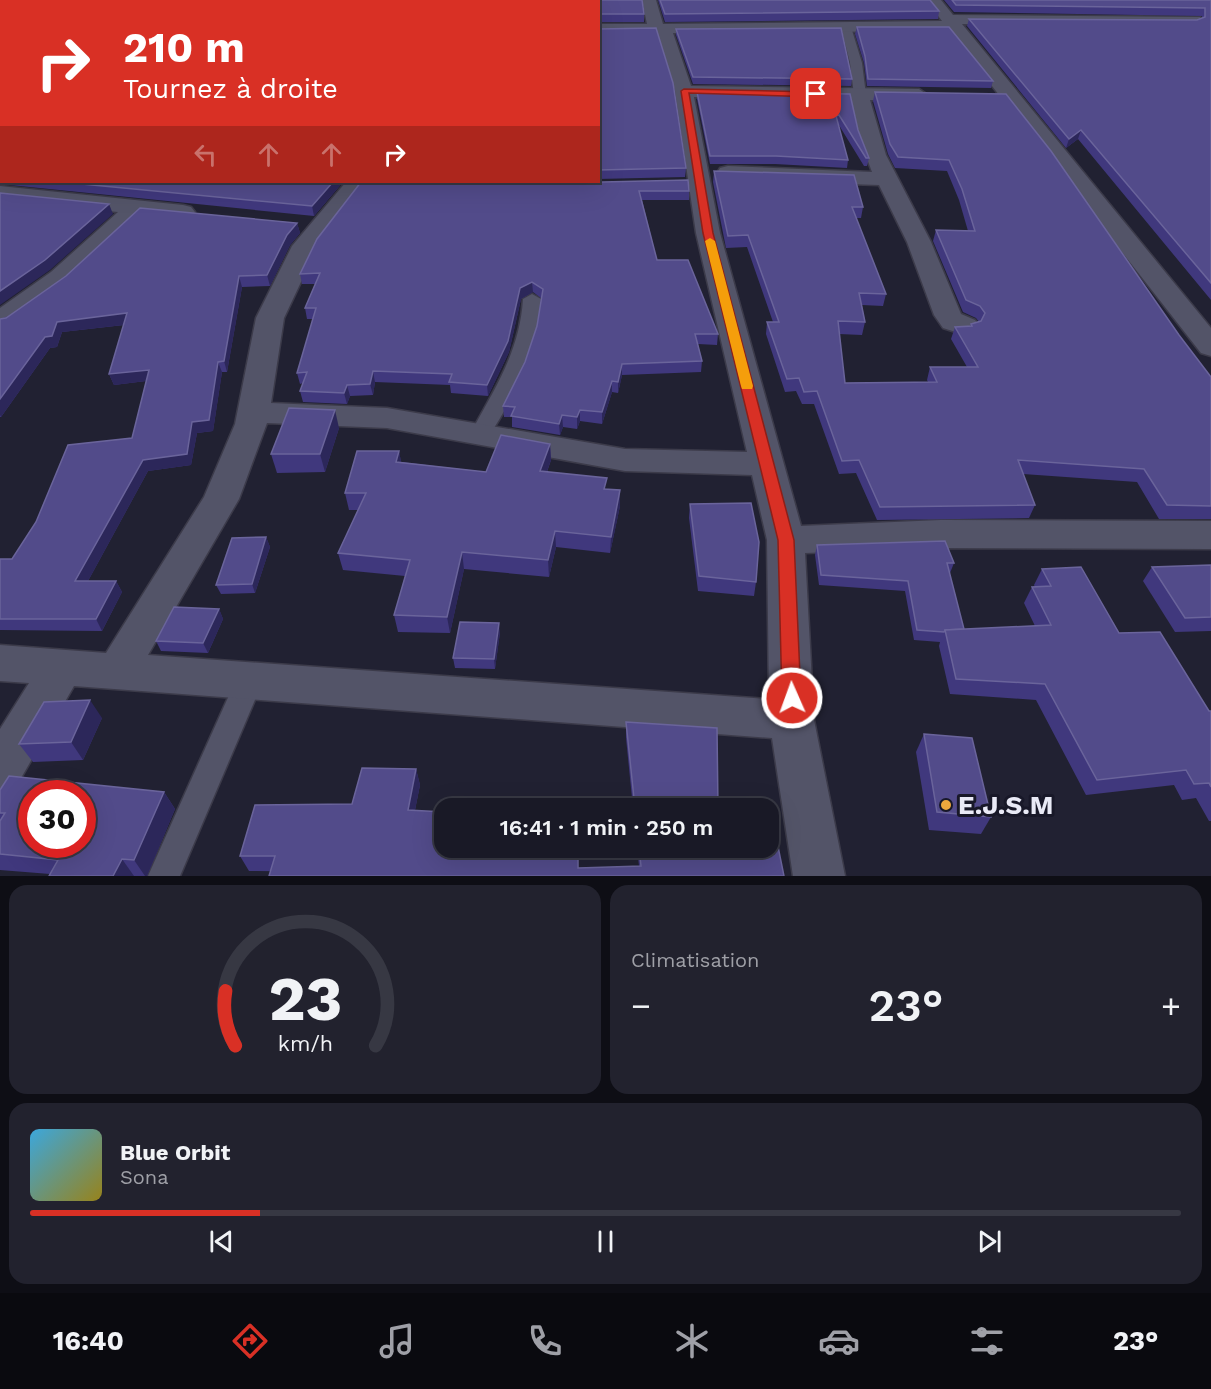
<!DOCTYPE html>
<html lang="fr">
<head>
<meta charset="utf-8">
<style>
  body { margin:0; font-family:"Work Sans",sans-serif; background:#22222e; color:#f1f3f6; height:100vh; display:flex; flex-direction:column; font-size:22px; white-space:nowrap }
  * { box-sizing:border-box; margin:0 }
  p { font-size:20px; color:#9fa0a7 }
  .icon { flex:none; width:33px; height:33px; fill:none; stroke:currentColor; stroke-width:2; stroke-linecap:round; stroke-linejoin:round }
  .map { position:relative; height:876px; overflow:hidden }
  .side { display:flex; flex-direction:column; gap:9px; padding:9px; background:#0e0e15; flex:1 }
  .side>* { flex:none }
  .hud { position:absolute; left:0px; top:0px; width:600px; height:183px; box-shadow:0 6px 24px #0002,0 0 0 2px #373843; background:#d93025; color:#fff; overflow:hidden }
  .speed { position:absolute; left:18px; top:780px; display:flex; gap:12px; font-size:30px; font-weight:700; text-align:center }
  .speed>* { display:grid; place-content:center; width:78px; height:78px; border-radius:50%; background:#191926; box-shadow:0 6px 24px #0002,0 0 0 2px #373843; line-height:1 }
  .speed .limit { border:9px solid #d22; background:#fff; color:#111 }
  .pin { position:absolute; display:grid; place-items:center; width:51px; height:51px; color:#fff; margin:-26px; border-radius:12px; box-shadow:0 3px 9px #0006 }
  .me { position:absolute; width:66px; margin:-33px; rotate:358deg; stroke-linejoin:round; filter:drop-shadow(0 0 4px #0008) }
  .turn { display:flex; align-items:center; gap:21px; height:126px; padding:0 24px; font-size:27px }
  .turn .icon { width:78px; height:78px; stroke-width:2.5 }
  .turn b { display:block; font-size:42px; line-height:51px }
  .lanes { display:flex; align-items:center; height:57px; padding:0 24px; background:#0003; justify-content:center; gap:30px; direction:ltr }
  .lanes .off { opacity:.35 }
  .big { font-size:45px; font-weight:600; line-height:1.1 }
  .side .tile { flex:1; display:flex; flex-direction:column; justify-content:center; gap:9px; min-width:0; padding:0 21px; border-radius:18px; background:#22222e }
  .side .dial { align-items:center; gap:0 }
  .dial svg { height:156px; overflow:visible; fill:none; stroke:#373843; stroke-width:7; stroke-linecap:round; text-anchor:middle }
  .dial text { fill:#f1f3f6; stroke:none }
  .song { display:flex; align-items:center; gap:18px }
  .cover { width:72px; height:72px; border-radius:9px; background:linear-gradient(135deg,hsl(200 70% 55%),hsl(50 70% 35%)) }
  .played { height:6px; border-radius:3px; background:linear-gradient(90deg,#d93025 20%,#373843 20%) }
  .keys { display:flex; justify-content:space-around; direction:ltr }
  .heat { display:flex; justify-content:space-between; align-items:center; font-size:33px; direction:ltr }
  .side .tiles { flex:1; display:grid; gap:9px; grid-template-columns:1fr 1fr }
  .tile:last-child { grid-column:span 2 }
  .trip { position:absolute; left:434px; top:798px; width:345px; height:60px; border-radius:18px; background:#191926; box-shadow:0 6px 24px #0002,0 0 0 2px #373843; font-weight:600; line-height:60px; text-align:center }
  .dock { display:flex; height:96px; justify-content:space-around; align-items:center; background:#0a0a0f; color:#9fa0a7 }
  .dock .icon { width:42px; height:42px }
  .dock .on { color:#d93025 }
  .dock b { font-size:27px; color:#f1f3f6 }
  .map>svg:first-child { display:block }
</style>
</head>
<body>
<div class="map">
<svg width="1211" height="876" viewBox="0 0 1211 876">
  <rect width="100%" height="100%" fill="#212132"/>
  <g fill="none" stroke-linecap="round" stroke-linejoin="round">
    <g stroke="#3c3b4a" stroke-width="3">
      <g id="service">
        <path d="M 846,24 L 851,27 L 862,63 L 866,95 L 860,99 L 854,95 L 850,63 L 841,27 Z"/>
        <path d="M 532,294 L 541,299 C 539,350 515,396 487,439 L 473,439 L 470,434 C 494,390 520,351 523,299 Z"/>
        <path d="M 249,669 L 259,673 L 263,681 L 180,876 L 148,876 L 239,673 Z"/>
      </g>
    </g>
    <g stroke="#3c3b4a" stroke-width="3">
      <g id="minor">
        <path d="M 642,0 L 656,0 L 663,24 L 942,21 L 926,0 L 941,0 L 953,15 L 1200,17 L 1202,20 L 1200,23 L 1194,25 L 962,24 L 1211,328 L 1211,356 L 1201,353 L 949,31 L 673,33 L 691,86 L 919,89 L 928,95 L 919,101 L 870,100 L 886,155 L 931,242 L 961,314 L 975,320 L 979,326 L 975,332 L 965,335 L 943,328 L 934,315 L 907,242 L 879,185 L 728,180 L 720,178 L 717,173 L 720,168 L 728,166 L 872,172 L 859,137 L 851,99 L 694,97 L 720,233 L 801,526 L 941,520 L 1211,521 L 1211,549 L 941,548 L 805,553 L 814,720 L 845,876 L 793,876 L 772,738 L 74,686 L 17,785 L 0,792 L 0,729 L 29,683 L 0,681 L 0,645 L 106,653 L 204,497 L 235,424 L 256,318 L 292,246 L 346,182 L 369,182 L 317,248 L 284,318 L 271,403 L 387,408 L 625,449 L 747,452 L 696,233 L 675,91 L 657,33 L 598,34 L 598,24 L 647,24 ZM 267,423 L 387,428 L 625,471 L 752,475 L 767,540 L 769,699 L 148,655 L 239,499 Z"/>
        <path d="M 0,186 L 183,205 L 191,207 L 195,212 L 191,217 L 183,219 L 142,215 L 69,284 L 10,327 L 0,329 L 0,308 L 51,272 L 118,212 L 0,200 Z"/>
      </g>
    </g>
    <use href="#service" fill="#535468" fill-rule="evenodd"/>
    <use href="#minor" fill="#535468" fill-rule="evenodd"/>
  </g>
  <g fill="#40387d">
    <path d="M 0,0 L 642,0 L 644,14 L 644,22 L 598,22 L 598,2 L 2,2 L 2,182 L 343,182 L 314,216 L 0,184 Z"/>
    <path d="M 658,0 L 930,0 L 939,11 L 938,19 L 665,22 Z"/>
    <path d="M 944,0 L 1211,0 L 1211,300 L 1078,139 L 1066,148 L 967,26 L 969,19 L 1197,20 L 1202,18 L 1202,16 L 954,12 Z"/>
    <path d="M 857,27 L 993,81 L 991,88 L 867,86 L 864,63 L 855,34 Z"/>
    <path d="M 598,29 L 686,168 L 685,177 L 598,179 Z"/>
    <path d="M 676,29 L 852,79 L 851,86 L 693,84 L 676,35 Z"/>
    <path d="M 697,92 L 850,94 L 858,130 L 869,158 L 867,166 L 864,166 L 837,122 L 848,160 L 847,168 L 775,164 L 710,164 L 697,99 Z"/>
    <path d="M 875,92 L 1179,335 L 1211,377 L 1211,519 L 1159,519 L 1137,482 L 1023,474 L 1035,505 L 1029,518 L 877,520 L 856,473 L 839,474 L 814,404 L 802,404 L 796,391 L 785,392 L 766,334 L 767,322 L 773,322 L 747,247 L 726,248 L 713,182 L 714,171 L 863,207 L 861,218 L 856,218 L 886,294 L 883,306 L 862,305 L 865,322 L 862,335 L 839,334 L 845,383 L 928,382 L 927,380 L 930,367 L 967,367 L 951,339 L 955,327 L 970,326 L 971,324 L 979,322 L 976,318 L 963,312 L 933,241 L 936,230 L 968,231 L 959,200 L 947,171 L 895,168 L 888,154 L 873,101 Z"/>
    <path d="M 361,182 L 689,191 L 689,200 L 642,200 L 657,260 L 718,334 L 717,345 L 698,344 L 702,361 L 701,372 L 622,375 L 618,393 L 612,392 L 602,424 L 580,421 L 577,429 L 563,427 L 560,435 L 512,427 L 512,417 L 504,417 L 503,406 L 525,362 L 537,326 L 541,298 L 533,292 L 521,299 L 509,352 L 488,396 L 451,393 L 450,385 L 375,382 L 373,395 L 350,396 L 347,404 L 303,402 L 300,391 L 303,383 L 300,384 L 297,373 L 313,319 L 307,319 L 305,308 L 315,284 L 302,284 L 300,274 Z"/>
    <path d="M 297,223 L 300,233 L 290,245 L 270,286 L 242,287 L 227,372 L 222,372 L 213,431 L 197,433 L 191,465 L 148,471 L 88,581 L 116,581 L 122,592 L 102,631 L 0,630 L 0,559 L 12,559 L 132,438 L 146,381 L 114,385 L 109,374 L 124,325 L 62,332 L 57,347 L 50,348 L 1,417 L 0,417 L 0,319 Z"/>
    <path d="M 339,428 L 325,472 L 277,473 L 271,454 Z"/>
    <path d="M 550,444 L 551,460 L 547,472 L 607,489 L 620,506 L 610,553 L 556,547 L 549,577 L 464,569 L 450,633 L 398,632 L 394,615 L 405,576 L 343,570 L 338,553 L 358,510 L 349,510 L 345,493 L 399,451 L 401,462 L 486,472 Z"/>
    <path d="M 690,504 L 756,582 L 754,596 L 698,591 L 689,518 Z"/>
    <path d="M 266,537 L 270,547 L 255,593 L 221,594 L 216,585 Z"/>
    <path d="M 817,545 L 954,563 L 950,573 L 949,573 L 964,629 L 1035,626 L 1024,603 L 1032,587 L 1035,587 L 1034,585 L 1042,569 L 1119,633 L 1209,711 L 1211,711 L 1211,821 L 1209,821 L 1196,798 L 1182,800 L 1174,785 L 1086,795 L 1036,700 L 950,694 L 939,646 L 940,642 L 914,640 L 905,591 L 819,585 L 815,555 Z"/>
    <path d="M 1211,565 L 1211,631 L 1175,632 L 1143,581 L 1152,567 Z"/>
    <path d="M 219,609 L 223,619 L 208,653 L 161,651 L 156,641 Z"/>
    <path d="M 500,632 L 495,669 L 455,668 L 453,658 Z"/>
    <path d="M 102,718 L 83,760 L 33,762 L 19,744 Z"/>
    <path d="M 626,722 L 718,808 L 633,808 L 626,738 Z"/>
    <path d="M 924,734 L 991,817 L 981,834 L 929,830 L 916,752 Z"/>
    <path d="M 416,769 L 420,785 L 415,810 L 444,848 L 578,848 L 578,868 L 639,866 L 637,848 L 768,848 L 784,876 L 249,871 L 240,856 L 352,804 Z"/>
    <path d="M 0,790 L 164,792 L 175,809 L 147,876 L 49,876 L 50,874 L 0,870 Z"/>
  </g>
  <g fill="#2c275a">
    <path d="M 1081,130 L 1078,139 L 1066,148 L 1069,139 Z"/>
    <path d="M 333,182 L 343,182 L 314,216 L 312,206 Z"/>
    <path d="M 109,204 L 113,214 L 50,270 L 0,305 L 0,291 Z"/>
    <path d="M 297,223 L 300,233 L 290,245 L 270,286 L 267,275 L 287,235 Z"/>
    <path d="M 239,276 L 242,287 L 227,372 L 224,361 Z"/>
    <path d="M 532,282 L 533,292 L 521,299 L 509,352 L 488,396 L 487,385 L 520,288 Z"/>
    <path d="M 127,313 L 132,324 L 62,332 L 57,347 L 50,348 L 1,417 L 0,415 L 0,399 L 45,337 L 57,322 Z"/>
    <path d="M 218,362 L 222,372 L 213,431 L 197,433 L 191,465 L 148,471 L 82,592 L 75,581 L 143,460 L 192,422 Z"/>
    <path d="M 622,364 L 622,375 L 618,393 L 618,382 Z"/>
    <path d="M 149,370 L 154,380 L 114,385 L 109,374 Z"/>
    <path d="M 373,371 L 375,382 L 373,395 L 370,384 Z"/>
    <path d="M 612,381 L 612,392 L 602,424 L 602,412 Z"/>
    <path d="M 347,385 L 350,396 L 347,404 L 344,393 Z"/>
    <path d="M 335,410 L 339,428 L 325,472 L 320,454 Z"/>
    <path d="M 580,410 L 580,421 L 577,429 L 577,417 Z"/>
    <path d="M 562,415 L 563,427 L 560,435 L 559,424 Z"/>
    <path d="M 550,444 L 551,460 L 541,488 L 540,471 Z"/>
    <path d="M 399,451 L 402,467 L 396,462 Z"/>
    <path d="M 620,490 L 620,506 L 610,553 L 611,537 Z"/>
    <path d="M 555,531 L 556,547 L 549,577 L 548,560 Z"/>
    <path d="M 266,537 L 270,547 L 255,593 L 252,584 Z"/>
    <path d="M 462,552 L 464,569 L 450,633 L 447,617 Z"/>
    <path d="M 116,581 L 122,592 L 102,631 L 96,619 Z"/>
    <path d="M 219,609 L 223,619 L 208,653 L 203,643 Z"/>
    <path d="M 499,623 L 500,632 L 495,669 L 494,659 Z"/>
    <path d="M 90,700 L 102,718 L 83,760 L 71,742 Z"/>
    <path d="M 416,769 L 420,785 L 412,825 L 408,810 Z"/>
    <path d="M 164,792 L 175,809 L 147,876 L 145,876 L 134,860 Z"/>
    <path d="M 122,859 L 134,876 L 113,876 Z"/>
  </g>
  <g fill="#524b8a" stroke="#6a649b" stroke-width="1.5" fill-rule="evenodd">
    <path d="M 0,0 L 642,0 L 644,14 L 598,14 L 598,2 L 2,2 L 2,176 L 0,176 L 0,50 L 1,38 L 0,38 Z"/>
    <path d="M 660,0 L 930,0 L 939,11 L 665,14 Z"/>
    <path d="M 952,0 L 1211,0 L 1211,283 L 1081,130 L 1069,139 L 969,19 L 1197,20 L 1205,17 L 1205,8 L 956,5 Z"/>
    <path d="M 857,27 L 949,27 L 993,81 L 868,79 L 865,56 Z"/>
    <path d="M 656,28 L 673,83 L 686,168 L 598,170 L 598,29 Z"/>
    <path d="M 841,28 L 852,79 L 693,77 L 676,29 Z"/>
    <path d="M 697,92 L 850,94 L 858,130 L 869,158 L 866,158 L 839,115 L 836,116 L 848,160 L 776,156 L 710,156 Z"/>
    <path d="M 875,92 L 1006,94 L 1051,151 L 1179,335 L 1211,377 L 1211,506 L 1167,505 L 1144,469 L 1018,460 L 1035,505 L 880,507 L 859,460 L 842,461 L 817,391 L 804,392 L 799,378 L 787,379 L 767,322 L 779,322 L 748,235 L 728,236 L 714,171 L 854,175 L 863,207 L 852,207 L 886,294 L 859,293 L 865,322 L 838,321 L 845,383 L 937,382 L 930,367 L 978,367 L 955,327 L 972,326 L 971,324 L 981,321 L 985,313 L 980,306 L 966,300 L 936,230 L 975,231 L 962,189 L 949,160 L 898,157 L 890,144 Z"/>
    <path d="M 688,180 L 689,191 L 639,191 L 657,260 L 688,260 L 718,334 L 695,334 L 702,361 L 622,364 L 618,382 L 612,381 L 602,412 L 580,410 L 577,417 L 562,415 L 559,424 L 511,416 L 515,407 L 503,406 L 525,362 L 537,326 L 543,289 L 532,282 L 520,288 L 508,341 L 487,385 L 449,382 L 452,374 L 373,371 L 370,384 L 347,385 L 344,393 L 300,391 L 307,372 L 297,373 L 316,308 L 305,308 L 320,273 L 300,274 L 317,239 L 361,182 L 602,182 Z"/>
    <path d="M 61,182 L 333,182 L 312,206 Z"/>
    <path d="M 0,193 L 109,204 L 45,260 L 0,291 Z"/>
    <path d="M 140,208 L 297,223 L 287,235 L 267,275 L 239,276 L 224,361 L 218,362 L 209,420 L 192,422 L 187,454 L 143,460 L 75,581 L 116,581 L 96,619 L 0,619 L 0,559 L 12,559 L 36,522 L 68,445 L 132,438 L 149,370 L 109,374 L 127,313 L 57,322 L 52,336 L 45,337 L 0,399 L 0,319 L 6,318 L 66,276 Z"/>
    <path d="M 289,408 L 335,410 L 320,454 L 271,454 Z"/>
    <path d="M 501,435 L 550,444 L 540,471 L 607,478 L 604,489 L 620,490 L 611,537 L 555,531 L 548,560 L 462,552 L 447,617 L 394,615 L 410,560 L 338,553 L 366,493 L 345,493 L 357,451 L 399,451 L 396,462 L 486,472 Z"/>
    <path d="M 751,503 L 759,542 L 756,582 L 699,576 L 690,504 Z"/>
    <path d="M 266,537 L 252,584 L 216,585 L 232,538 Z"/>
    <path d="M 945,541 L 954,563 L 947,563 L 964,629 L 945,630 L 944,632 L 917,630 L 908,581 L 821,575 L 817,545 Z"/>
    <path d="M 1211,565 L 1211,617 L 1185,618 L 1152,567 Z"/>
    <path d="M 1081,567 L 1119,633 L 1160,632 L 1209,711 L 1211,711 L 1211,787 L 1209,783 L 1194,784 L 1186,770 L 1097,780 L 1045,684 L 956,679 L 945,630 L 1051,625 L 1032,587 L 1051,586 L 1042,569 Z"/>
    <path d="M 174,607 L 219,609 L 203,643 L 156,641 Z"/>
    <path d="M 460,622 L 499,623 L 494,659 L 453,658 Z"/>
    <path d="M 90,700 L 71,742 L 19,744 L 44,702 Z"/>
    <path d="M 626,722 L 717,728 L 718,808 L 635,808 Z"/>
    <path d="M 924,734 L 972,738 L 991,817 L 937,812 Z"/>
    <path d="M 362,768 L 416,769 L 408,810 L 444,812 L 444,848 L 578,848 L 578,868 L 641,866 L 639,848 L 768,848 L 768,808 L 756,808 L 770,807 L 784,876 L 269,876 L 275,856 L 240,856 L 255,805 L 352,804 Z"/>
    <path d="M 9,776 L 164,792 L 134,860 L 122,859 L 113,876 L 49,876 L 58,860 L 0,854 L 0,821 L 5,813 L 0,813 L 0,790 ZM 32,794 L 82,794 L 82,844 L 32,844 Z"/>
  </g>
  <path fill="#d93025" stroke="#8d1f18" stroke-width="1.5" d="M 684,89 L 816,92 L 820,94 L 816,97 L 689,93 L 713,233 L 794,540 L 801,698 L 798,703 L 792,706 L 785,703 L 782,698 L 778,540 L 703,233 L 681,91 Z"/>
  <path fill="#f59e0b" d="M 710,238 L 715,241 L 753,386 L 752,389 L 742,389 L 741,386 L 705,241 Z"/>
  <circle fill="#eea73d" stroke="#181828" stroke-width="2" cx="946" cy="805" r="6"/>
  <g text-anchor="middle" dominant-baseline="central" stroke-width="6" stroke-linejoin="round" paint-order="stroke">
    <g font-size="26" font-weight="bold" fill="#e9eaf6" stroke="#181828" text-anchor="start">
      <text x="958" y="805">E.J.S.M</text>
    </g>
  </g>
</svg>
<div class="speed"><div class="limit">30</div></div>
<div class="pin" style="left:816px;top:94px;background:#d93025"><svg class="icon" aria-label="arrive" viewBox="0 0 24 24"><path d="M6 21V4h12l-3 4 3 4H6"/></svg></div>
<svg class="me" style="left:792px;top:698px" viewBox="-20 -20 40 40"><circle r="17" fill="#d93025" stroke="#fff" stroke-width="3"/><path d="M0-11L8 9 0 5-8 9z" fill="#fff"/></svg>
<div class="trip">16:41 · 1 min · 250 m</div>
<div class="hud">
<div class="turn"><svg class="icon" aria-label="right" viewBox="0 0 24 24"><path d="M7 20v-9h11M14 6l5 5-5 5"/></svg><div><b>210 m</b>Tournez à droite</div></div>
<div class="lanes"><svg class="icon off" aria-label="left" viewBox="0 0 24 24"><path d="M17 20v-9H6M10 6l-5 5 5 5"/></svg><svg class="icon off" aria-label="ahead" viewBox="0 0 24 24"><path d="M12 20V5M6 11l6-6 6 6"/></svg><svg class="icon off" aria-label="ahead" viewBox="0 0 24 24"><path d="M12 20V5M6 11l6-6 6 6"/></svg><svg class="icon" aria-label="right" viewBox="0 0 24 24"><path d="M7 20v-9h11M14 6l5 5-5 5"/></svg></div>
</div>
</div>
<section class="side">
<div class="tiles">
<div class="tile dial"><svg viewBox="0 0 100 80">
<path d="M14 69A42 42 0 1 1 86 69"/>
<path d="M14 69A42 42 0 0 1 9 41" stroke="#d93025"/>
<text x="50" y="56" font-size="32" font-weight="700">23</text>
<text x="50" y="72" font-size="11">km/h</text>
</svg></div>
<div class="tile"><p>Climatisation</p>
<div class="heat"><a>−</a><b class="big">23°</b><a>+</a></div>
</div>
<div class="tile">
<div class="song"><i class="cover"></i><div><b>Blue Orbit</b><p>Sona</p></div></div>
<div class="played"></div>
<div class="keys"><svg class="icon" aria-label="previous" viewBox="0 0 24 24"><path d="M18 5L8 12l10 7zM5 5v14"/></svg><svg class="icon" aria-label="pause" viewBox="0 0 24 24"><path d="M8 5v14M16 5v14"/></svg><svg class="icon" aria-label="next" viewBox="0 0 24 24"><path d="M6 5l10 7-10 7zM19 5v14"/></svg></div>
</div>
</div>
</section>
<nav class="dock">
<b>16:40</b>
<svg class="icon on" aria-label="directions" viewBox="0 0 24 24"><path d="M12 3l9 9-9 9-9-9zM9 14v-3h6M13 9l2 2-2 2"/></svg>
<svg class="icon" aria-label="music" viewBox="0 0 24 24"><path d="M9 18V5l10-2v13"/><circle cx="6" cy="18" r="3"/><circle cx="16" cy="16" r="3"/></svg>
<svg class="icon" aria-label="phone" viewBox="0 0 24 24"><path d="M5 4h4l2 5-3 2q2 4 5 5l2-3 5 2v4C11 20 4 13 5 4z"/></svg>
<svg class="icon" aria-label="climate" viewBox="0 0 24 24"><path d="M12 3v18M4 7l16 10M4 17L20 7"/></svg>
<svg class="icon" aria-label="car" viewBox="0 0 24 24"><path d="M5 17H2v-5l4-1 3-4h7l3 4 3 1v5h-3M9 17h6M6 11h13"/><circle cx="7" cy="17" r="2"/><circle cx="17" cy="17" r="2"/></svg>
<svg class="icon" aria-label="filters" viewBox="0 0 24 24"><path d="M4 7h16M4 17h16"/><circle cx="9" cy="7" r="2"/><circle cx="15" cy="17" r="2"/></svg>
<b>23°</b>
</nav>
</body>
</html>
